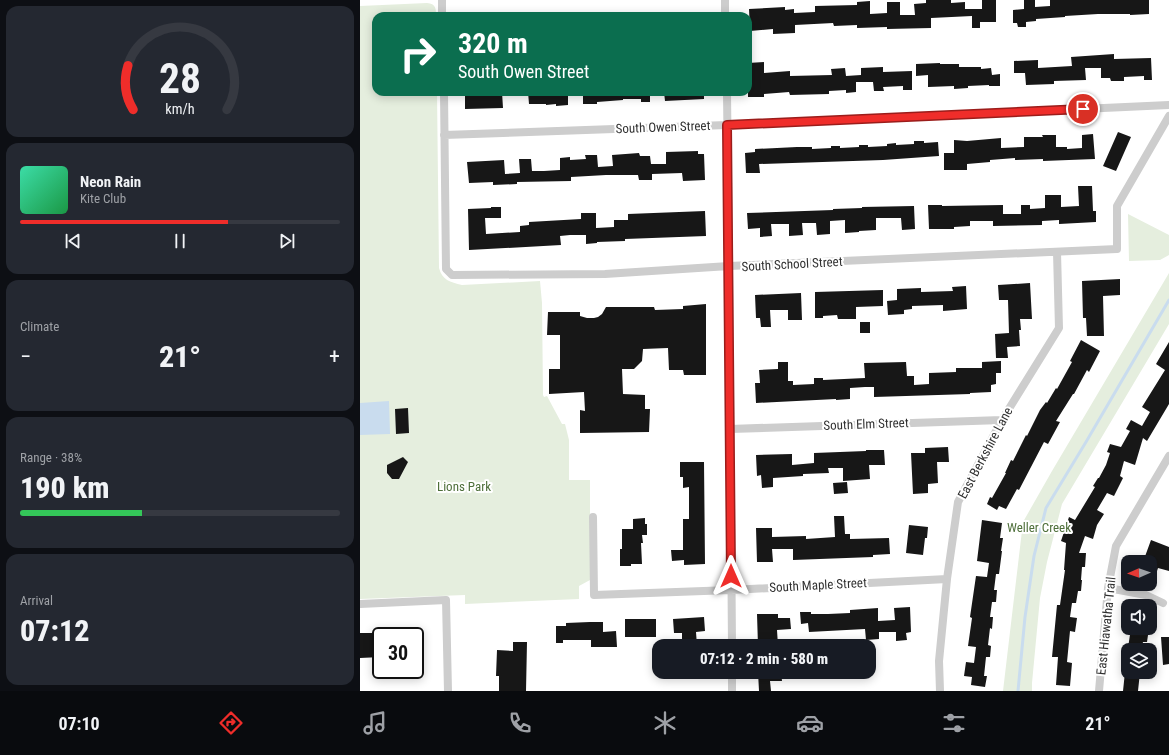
<!DOCTYPE html>
<meta charset="utf-8">
<style>
body{margin:0;font-family:"Roboto Condensed",sans-serif;background:#242831;color:#f1f3f6;height:100vh;display:flex;flex-direction:column;font-size:15px;white-space:nowrap}
*{box-sizing:border-box;margin:0}
p{font-size:13px;color:#9ea1a6}
.icon{flex:none;width:22px;height:22px;fill:none;stroke:currentColor;stroke-width:2;stroke-linecap:round;stroke-linejoin:round}
.map{position:relative;flex:1;overflow:hidden}
.panel{display:flex;flex-direction:column;gap:6px;padding:6px;background:#0d0f14;width:360px}
.panel>*{flex:none}
.top-card{position:absolute;left:12px;top:12px;width:380px;height:84px;border-radius:12px;box-shadow:0 2px 10px #0003;background:#0b6e4f;color:#fff;overflow:hidden}
.needle{width:26px;rotate:268deg}
.controls{position:absolute;left:761px;top:555px;display:grid;gap:8px}
.controls a{display:grid;place-items:center;width:36px;height:36px;border-radius:8px;background:#171b24;box-shadow:0 2px 10px #0003;font-size:20px}
.speed{position:absolute;left:12px;top:627px;display:flex;gap:8px;font-size:20px;font-weight:700;text-align:center}
.speed>*{display:grid;place-content:center;width:52px;height:52px;border-radius:50%;background:#171b24;box-shadow:0 2px 10px #0003;line-height:1}
.speed .limit{border:2px solid #111;border-radius:6px;background:#fff;color:#111}
.pin{position:absolute;display:grid;place-items:center;width:34px;height:34px;color:#fff;margin:-17px;border:2px solid #fff;border-radius:50%;box-shadow:0 1px 4px #0007}
.me{position:absolute;width:44px;margin:-22px;rotate:0deg;stroke-linejoin:round;filter:drop-shadow(0 0 3px #0008)}
.turn{display:flex;align-items:center;gap:14px;height:84px;padding:0 20px;font-size:18px}
.turn .icon{width:52px;height:52px;stroke-width:2.5}
.turn b{display:block;font-size:28px;line-height:34px}
.big{font-size:30px;font-weight:800;line-height:1.1}
.panel .tile{flex:1;display:flex;flex-direction:column;justify-content:center;gap:6px;min-width:0;padding:0 14px;border-radius:12px;background:#242831}
.panel .dial{align-items:center;gap:0}
.dial svg{height:104px;overflow:visible;fill:none;stroke:#363941;stroke-width:7;stroke-linecap:round;text-anchor:middle}
.dial text{fill:#f1f3f6;stroke:none}
.song{display:flex;align-items:center;gap:12px}
.cover{width:48px;height:48px;border-radius:6px;background:linear-gradient(135deg,hsl(160 70% 55%),hsl(140 70% 35%))}
.played{height:4px;border-radius:2px;background:linear-gradient(90deg,#ef2d2a 65%,#363941 65%)}
.keys{display:flex;justify-content:space-around;direction:ltr}
.heat{display:flex;justify-content:space-between;align-items:center;font-size:22px;direction:ltr}
.charge{height:6px;border-radius:3px;background:linear-gradient(90deg,#34c759 38%,#363941 0)}
.trip{position:absolute;left:292px;top:639px;width:224px;height:40px;border-radius:12px;background:#171b24;box-shadow:0 2px 10px #0003;font-weight:800;line-height:40px;text-align:center}
.menu{display:flex;height:64px;justify-content:space-around;align-items:center;background:#090b0e;color:#9ea1a6}
.menu .icon{width:28px;height:28px}
.menu .selected{color:#ef2d2a}
.menu b{font-size:18px;color:#f1f3f6}
main{display:flex;flex:1;min-height:0}
.map>svg:first-child{display:block}
.green{fill:#e5eede}
.water{fill:#c9dcee}
.lines{fill:none;stroke-linecap:round;stroke-linejoin:round}
.stream{stroke:#c9dcee;stroke-width:3}
.building{fill:#171717}
.minor{stroke:#cdcdcd;stroke-width:8}
.route-casing{stroke:#9b1d1b;stroke-width:10}
.route{stroke:#ef2d2a;stroke-width:7}
.labels{text-anchor:middle;dominant-baseline:central;stroke-width:4;stroke-linejoin:round;paint-order:stroke}
.street-label{font-size:13px;fill:#303030;stroke:#fff}
.park-label{font-size:13px;fill:#4e6f3a;stroke:#fff}
</style>
<main>
<section class="panel">
<div class="tile dial"><svg viewBox="0 0 100 80">
<path d="M14 69A42 42 0 1 1 86 69"/>
<path d="M14 69A42 42 0 0 1 10 35" stroke="#ef2d2a"/>
<text x="50" y="56" font-size="32" font-weight="700">28</text>
<text x="50" y="72" font-size="11">km/h</text>
</svg></div>
<div class="tile">
<div class="song"><i class="cover"></i><div><b>Neon Rain</b><p>Kite Club</p></div></div>
<div class="played"></div>
<div class="keys"><svg class="icon" aria-label="previous" viewBox="0 0 24 24"><path d="M18 5L8 12l10 7zM5 5v14"/></svg><svg class="icon" aria-label="pause" viewBox="0 0 24 24"><path d="M8 5v14M16 5v14"/></svg><svg class="icon" aria-label="next" viewBox="0 0 24 24"><path d="M6 5l10 7-10 7zM19 5v14"/></svg></div>
</div>
<div class="tile"><p>Climate</p>
<div class="heat"><a>−</a><b class="big">21°</b><a>+</a></div>
</div>
<div class="tile"><p>Range · 38%</p><b class="big">190 km</b><div class="charge"></div></div>
<div class="tile"><p>Arrival</p><b class="big">07:12</b></div>
</section>
<div class="map">
<svg width="809" height="691" viewBox="0 0 809 691">
<rect width="100%" height="100%" fill="#fff"/>
<!-- green -->
<path class="green" d="M67,3C76,4 76,8 76,16H16V92H77L79,268C82,280 90,282 102,285L180,281L182,303L183,395L184,397L187,396L202,424H205L209,440V480H230V580L219,586V599L105,604V595L0,599V6Z
M768,214L809,235V255L800,260L769,261Z
M809,273V324L702,504L687,562L680,598L672,683V691H643L663,522L692,471Z"/>
<!-- water -->
<path class="water" d="M29,401L30,434L0,435V403Z"/>
<g class="lines">
<!-- stream -->
<path class="stream" d="M658,691L665,617L674,556L686,508L726,442L809,300"/>
</g>
<!-- building -->
<path class="building" d="M566,0H591V3L605,2V9H622V0H636V22H620V28H612V16L571,18V28L527,29V27L497,28V25L474,26L473,23L435,25V33L413,34V29L390,31L389,9L425,7V10L434,9V13L455,12V6L497,5V2L510,1V14L527,13V2H540V15H555L554,4L566,3Z
M664,0H675V7L690,6V0H789V14L770,15V14H738L705,16V17L676,19V21L666,22V27H658L657,23H653V10L664,9Z
M754,54V59L791,58L792,80H784V76L764,77V81H751L750,78H741V68H725L726,80L694,81V84L666,85L665,73H654V61L678,60V68L712,66L711,57Z
M404,62V73L430,71V76L472,75L471,69L485,68L486,76L501,75V68L523,67V72L552,71V90H543V86L523,87L524,91H514L513,82H496V92L486,93V90L469,91V94L430,95L429,92L404,94V97H388V63Z
M580,63V64H599V67H621V69L631,68L632,75L640,74V86H629V85L608,86V88L594,89V86L568,87V75L556,76V64Z
M111,92H142L143,108L105,109V95H112Z
M168,92H208V105L196,106V104L186,105V104H169Z
M223,92H290V102H281V99H263V100L237,102V104H223Z
M304,92H344V99L305,101Z
M758,132L771,137L756,171L743,166Z
M733,134L735,159L683,161V159L655,160V158L630,160V162L607,164V170H584V153H594V140L607,141L641,138V148L664,147V137H683L682,135H696V147H707V149L722,148V135Z
M554,141H564V143L578,142L579,156L523,160L399,164L400,173H386L385,153L395,152V149L437,147H452V149L471,148V146H480V148L499,147V145H508V147L527,146V144L536,143V145L554,144Z
M338,151V154H344L345,180L323,181L322,173L292,174V180H279L278,175H246L211,177V181L157,182V184L133,185V182L109,183L107,162L144,160L145,174L160,173L159,159H171L172,171H184L200,170V158L210,157V160L226,159L225,155H237L238,167L253,166L252,155L279,153L280,156H290L291,164H306V152Z
M718,186H732L733,211H736V222L699,224V220L682,221V225L633,226V221H610V226L594,227V229H569L568,205H582V206L643,205V214H661V205H670V209L685,208V195H701V207L719,206Z
M554,206L555,229L542,230L541,218H516V230L499,231V232L485,233V220L470,221V234L457,235L456,223H442L443,235L429,236V224H411L412,236L400,237V228L388,229L387,213L473,210V209L502,208V207Z
M131,207H141V218H125L126,234L160,232V226L169,225V222L221,219V213H236V228L254,227V220H268V214L345,211L346,236L265,239V241L237,242V243L226,244V235H210L200,236L201,245L109,250L108,209L131,208Z
M760,279V295L743,296L744,336H727L726,318H723L722,281Z
M670,283L672,319H660L661,330H659L660,346L647,347L648,358H636L635,334L649,333L648,300H639L638,285Z
M606,286L607,309L583,311V305L552,306V309L544,310V314L528,315L527,301L537,300V289L561,288V292L593,291L592,287Z
M523,290V306L496,307V319H478L477,315L463,316V318H455V292Z
M441,293L442,320H428V310H410L411,327H401L400,318H396L395,295Z
M346,304V375H324L323,370H309L308,348L283,349L282,361L274,369H262L263,394L285,395V409H290L289,432L220,433V410L225,411L224,392L189,394V369H200V335H187L188,312H220V316L227,318H234L238,317L242,314L246,307H294L295,310L323,309V306Z
M500,322H510V333H500Z
M721,340L740,351L729,372L727,370L714,394H713L696,421L700,422L688,444L684,442L659,490L657,489L646,509L639,506L637,510L627,504L630,497L632,498L646,473H645L651,460L653,461L666,435L667,436L680,410L686,402L687,403L696,388L697,389L712,362L710,361Z
M809,342V404L787,441L783,438L775,465L764,461L760,476L763,478L754,496L747,493L737,510L744,514L737,525L733,539L725,536L719,553H726L725,567H722L721,580H722L721,591H718L716,603H712L710,617L717,618L715,632L710,631L707,662L712,663L710,686L696,685L698,657H692L697,605H700L705,570H704L706,543L701,541L709,517L715,520L735,487L733,486L738,478H739L746,465L750,453L747,452L750,444L761,447L770,431L766,429L771,420L782,426L790,412L782,407L805,370L796,364Z
M641,361V373H636V384L631,385V392L610,393V394L514,397V387H505L490,388V399L476,400V399L396,403L395,383H400L399,370L418,369V362H428V381H433V385L454,384V378H463V380L505,378L504,363L546,362L547,376H554V385L569,384V373L596,372V368H622V362Z
M48,408L49,433L36,434L35,409Z
M588,447L589,462H577L578,483L568,484V493L553,494L551,453H565V448Z
M506,450H524L525,465H509L510,479L483,481V468H468L469,473L443,474V476L413,478V487L402,488L401,475L397,476L396,455L432,454V465L454,463V453L506,451Z
M43,457L48,462L39,479H32L27,473V465Z
M320,462H344L345,564L324,565V560L312,561L311,550H323V519H329V487L323,488V477H320Z
M487,482L488,493L474,494L473,483Z
M474,516H484L485,534H490V539L529,538L530,554L513,555V557L433,560V549H412L413,562H397L396,528H412V537L446,536V539L475,537Z
M285,518V524H287V535H282L283,543H281L282,564H271V566H260V549H262V529H273V519Z
M622,520L642,523L640,538H643L641,551H642L639,574H636L634,590H637L636,602H632L630,617H633L632,629L630,628L628,645L631,646L630,657H626L624,676H627L625,687L611,685L612,677L604,676L606,662L614,663L616,647L608,646L612,618L610,617L616,576L627,577L629,563L617,561Z
M549,525L568,527L567,538H565L563,555L546,553Z
M791,540L809,547V571L798,568L796,574L790,571V562H783Z
M550,607L551,632L546,633L547,640L536,641V632H519V639L506,640L505,629L449,632L448,623L441,624L440,612H451V614H468L490,613V610L518,608V621L535,620L534,608Z
M397,614H418V618H430L431,629L417,630L418,646H398Z
M344,617L345,631L336,632L337,646H322V633H314L313,619Z
M265,619H296V637H265Z
M230,622H243V632L256,631L257,647H231V640H203V643H196V626H206V623Z
M771,628H789L787,642H783L781,650L768,648Z
M0,633H21V657L0,658Z
M801,637H809V664L803,665Z
M153,642H167L166,691H139V676H136L137,650L153,651Z
M398,672H421L422,681H410L411,691H399Z
M765,672H780L778,691H763Z"/>
<g class="lines">
<!-- minor -->
<path class="minor" d="M82,0V16
M365,0V16
M84,92L86,269L92,275L245,274L369,266L757,249V206L809,116
M367,92L369,266L372,646
M84,135L367,125L809,105
M370,429L642,420
M233,517L234,595L371,590L587,579
M748,588L786,595L803,603
M0,604L86,600L88,691
M372,672V691
M580,691L579,661L587,579L598,502L642,420L699,328L697,252
M739,691L748,588L756,546L809,456"/>
</g>
<g class="lines">
<defs>
<path id="route" d="M371,576L367,125L723,109"/>
</defs>
<!-- route casing -->
<use href="#route" class="route-casing"/>
<!-- route -->
<use href="#route" class="route"/>
</g>
<g class="labels">
<!-- street labels -->
<g class="street-label">
<text transform="translate(303 127) rotate(-2)">South Owen Street</text>
<text transform="translate(432 264) rotate(-3)">South School Street</text>
<text transform="translate(506 424) rotate(-2)">South Elm Street</text>
<text transform="translate(625 453) rotate(-62)">East Berkshire Lane</text>
<text transform="translate(458 585) rotate(-3)">South Maple Street</text>
<text transform="translate(746 626) rotate(-84)">East Hiawatha Trail</text>
</g>
<!-- park labels -->
<g class="park-label">
<text x="104" y="486">Lions Park</text>
<text x="679" y="527">Weller Creek</text>
</g>
</g>
</svg>
<div class="controls">
<a><svg class="needle" viewBox="-14 -14 28 28"><path d="M0-13l5 13h-10z" fill="#e53935"/><path d="M0 13l5-13h-10z" fill="#9ea1a6"/></svg></a>
<a><svg class="icon" aria-label="sound" viewBox="0 0 24 24"><path d="M4 9h4l5-4v14l-5-4H4zM17 9q2 3 0 6"/></svg></a>
<a><svg class="icon" aria-label="layers" viewBox="0 0 24 24"><path d="M12 4l9 5-9 5-9-5zM3 14l9 5 9-5"/></svg></a>
</div>
<div class="speed"><div class="limit">30</div></div>
<div class="pin" style="left:723px;top:109px;background:#d93025"><svg class="icon" aria-label="arrive" viewBox="0 0 24 24"><path d="M6 21V4h12l-3 4 3 4H6"/></svg></div>
<svg class="me" style="left:371px;top:576px" viewBox="-20 -20 40 40"><path d="M0-17L14 15 0 8-14 15z" fill="#ef2d2a" stroke="#fff" stroke-width="4"/></svg>
<div class="trip">07:12 · 2 min · 580 m</div>
<div class="top-card">
<div class="turn"><svg class="icon" aria-label="right" viewBox="0 0 24 24"><path d="M7 20v-9h11M14 6l5 5-5 5"/></svg><div><b>320 m</b>South Owen Street</div></div>
</div>
</div>
</main>
<nav class="menu">
<b>07:10</b>
<svg class="icon selected" aria-label="directions" viewBox="0 0 24 24"><path d="M12 3l9 9-9 9-9-9zM9 14v-3h6M13 9l2 2-2 2"/></svg>
<svg class="icon" aria-label="music" viewBox="0 0 24 24"><path d="M9 18V5l10-2v13"/><circle cx="6" cy="18" r="3"/><circle cx="16" cy="16" r="3"/></svg>
<svg class="icon" aria-label="phone" viewBox="0 0 24 24"><path d="M5 4h4l2 5-3 2q2 4 5 5l2-3 5 2v4C11 20 4 13 5 4z"/></svg>
<svg class="icon" aria-label="climate" viewBox="0 0 24 24"><path d="M12 3v18M4 7l16 10M4 17L20 7"/></svg>
<svg class="icon" aria-label="car" viewBox="0 0 24 24"><path d="M5 17H2v-5l4-1 3-4h7l3 4 3 1v5h-3M9 17h6M6 11h13"/><circle cx="7" cy="17" r="2"/><circle cx="17" cy="17" r="2"/></svg>
<svg class="icon" aria-label="filters" viewBox="0 0 24 24"><path d="M4 7h16M4 17h16"/><circle cx="9" cy="7" r="2"/><circle cx="15" cy="17" r="2"/></svg>
<b>21°</b>
</nav>
